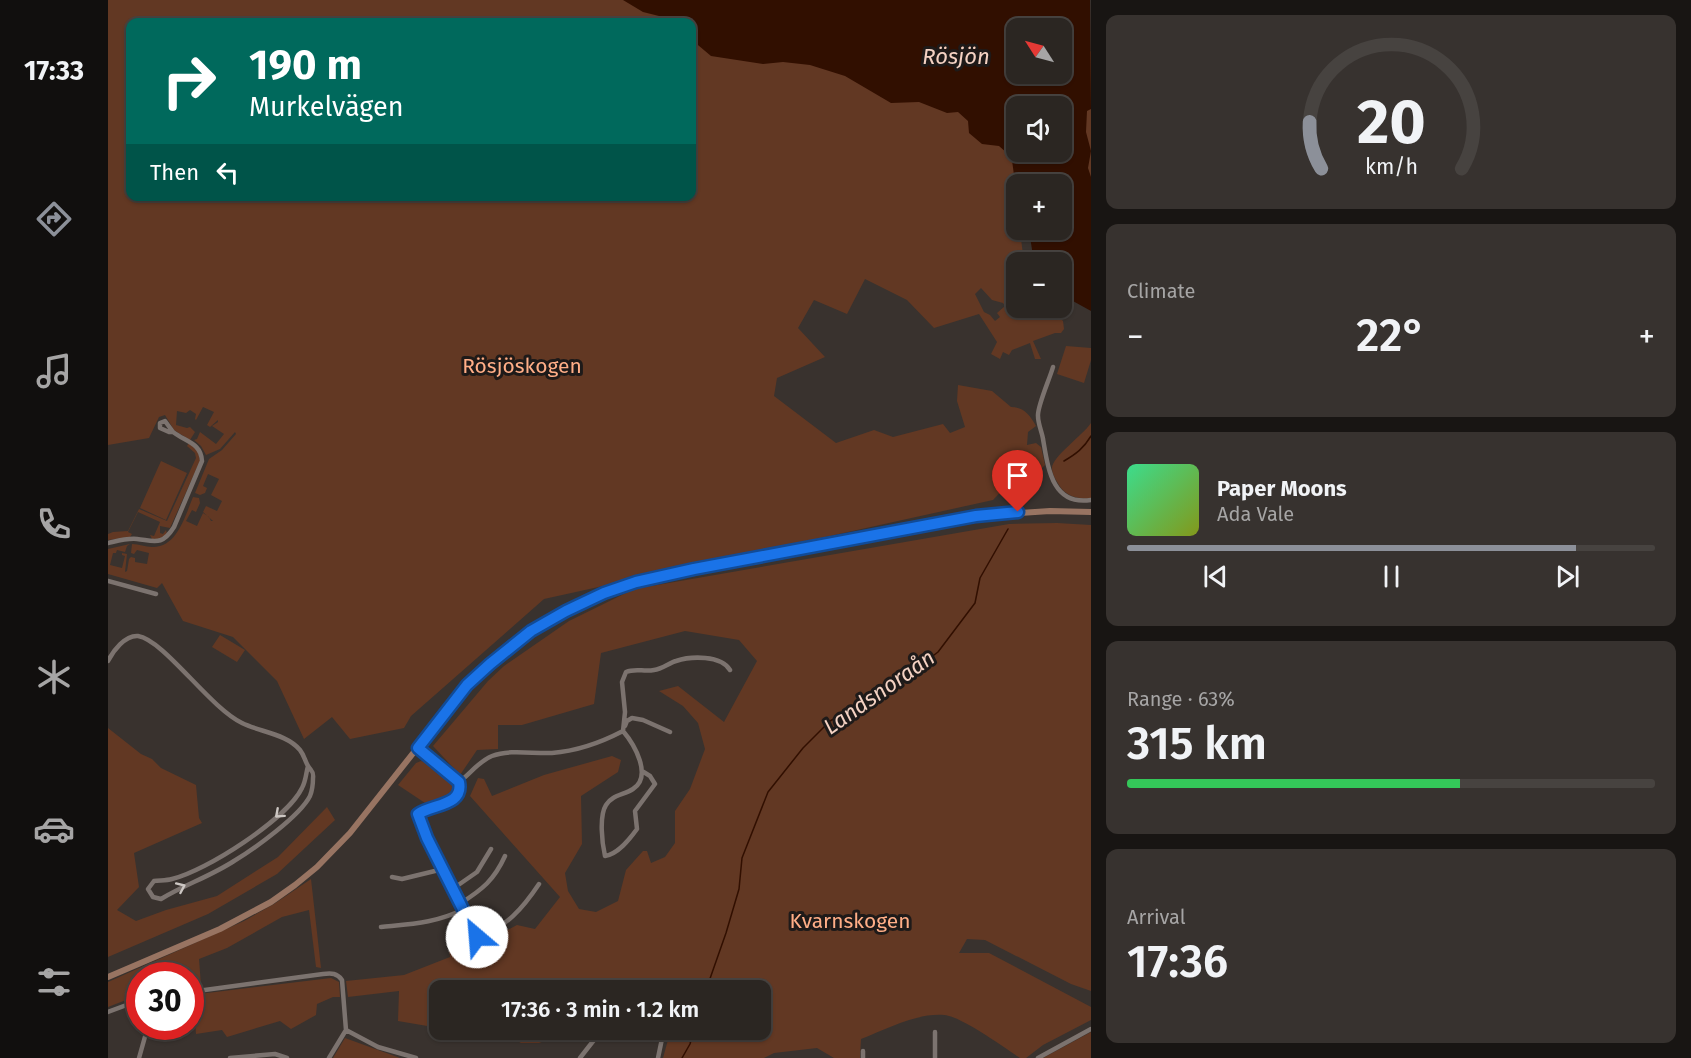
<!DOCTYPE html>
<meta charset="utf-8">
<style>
body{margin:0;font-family:"Fira Sans",sans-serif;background:#37322f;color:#f1f3f6;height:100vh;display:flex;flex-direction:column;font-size:22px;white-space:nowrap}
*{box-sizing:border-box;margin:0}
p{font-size:20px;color:#a6a5a5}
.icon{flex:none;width:33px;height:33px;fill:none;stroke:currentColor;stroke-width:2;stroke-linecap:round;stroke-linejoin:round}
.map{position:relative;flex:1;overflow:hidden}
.sheet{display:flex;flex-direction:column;gap:15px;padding:15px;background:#181513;width:600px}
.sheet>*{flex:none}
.top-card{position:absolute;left:18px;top:18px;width:570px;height:183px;border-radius:12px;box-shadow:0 2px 4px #0004,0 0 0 2px #474340;background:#00695c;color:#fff;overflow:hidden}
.needle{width:39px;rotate:306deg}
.tools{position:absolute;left:898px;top:18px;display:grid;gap:12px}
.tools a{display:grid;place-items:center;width:66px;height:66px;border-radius:12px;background:#2b2622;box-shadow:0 2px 4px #0004,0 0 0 2px #474340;font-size:30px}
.speed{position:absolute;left:18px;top:962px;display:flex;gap:12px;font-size:30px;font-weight:700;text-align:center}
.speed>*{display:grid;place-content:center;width:78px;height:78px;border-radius:50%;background:#2b2622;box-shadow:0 2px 4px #0004,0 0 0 2px #474340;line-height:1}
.speed .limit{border:9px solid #d22;background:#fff;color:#111}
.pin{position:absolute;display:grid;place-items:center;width:51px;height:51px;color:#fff;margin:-62px -26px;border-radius:50% 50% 50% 0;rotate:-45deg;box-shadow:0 0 6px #0007}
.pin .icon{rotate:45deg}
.me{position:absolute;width:66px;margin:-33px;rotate:333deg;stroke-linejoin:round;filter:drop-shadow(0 0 4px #0008)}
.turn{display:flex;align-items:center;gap:21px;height:126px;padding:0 24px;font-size:27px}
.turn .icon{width:78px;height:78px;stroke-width:2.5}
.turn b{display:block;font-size:42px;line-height:51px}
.then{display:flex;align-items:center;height:57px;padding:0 24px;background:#0003;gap:12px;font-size:22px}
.big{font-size:45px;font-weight:600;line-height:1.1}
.sheet .card{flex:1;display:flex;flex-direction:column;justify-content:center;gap:9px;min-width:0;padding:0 21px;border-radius:12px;background:#37322f}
.sheet .dial{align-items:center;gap:0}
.dial svg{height:156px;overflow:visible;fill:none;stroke:#474340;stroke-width:7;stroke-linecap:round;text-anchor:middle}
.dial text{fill:#f1f3f6;stroke:none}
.song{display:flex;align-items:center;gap:18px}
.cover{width:72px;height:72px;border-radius:9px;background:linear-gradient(135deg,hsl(150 70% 55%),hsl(70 70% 35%))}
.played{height:6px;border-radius:3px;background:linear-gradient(90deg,#8c9099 85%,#474340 85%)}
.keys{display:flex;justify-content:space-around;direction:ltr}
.heat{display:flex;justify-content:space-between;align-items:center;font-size:33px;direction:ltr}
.charge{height:9px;border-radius:4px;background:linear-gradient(90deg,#34c759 63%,#474340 0)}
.trip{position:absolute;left:321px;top:980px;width:342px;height:60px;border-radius:12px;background:#2b2622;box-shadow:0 2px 4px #0004,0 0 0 2px #474340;font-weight:600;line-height:60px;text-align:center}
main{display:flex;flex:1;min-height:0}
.tabs{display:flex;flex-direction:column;width:108px;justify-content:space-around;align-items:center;background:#110f0e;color:#a6a5a5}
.tabs .icon{width:42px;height:42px}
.tabs .current{color:#8c9099}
.tabs b{font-size:27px;color:#f1f3f6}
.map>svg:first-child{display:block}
.green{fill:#623823;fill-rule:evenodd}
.water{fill:#310f00;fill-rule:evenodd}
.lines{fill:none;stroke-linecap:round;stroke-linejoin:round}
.stream{stroke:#310f00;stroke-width:1.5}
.minor{stroke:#7c736f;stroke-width:4.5}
.secondary{stroke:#987462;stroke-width:6}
.oneway{stroke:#ccc6c2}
.route-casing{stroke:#114b97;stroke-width:15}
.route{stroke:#1a73e8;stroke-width:10}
.labels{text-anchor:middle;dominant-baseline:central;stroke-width:6;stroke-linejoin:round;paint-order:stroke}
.park-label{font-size:21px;fill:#ffae87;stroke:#1e1a19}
.water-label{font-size:22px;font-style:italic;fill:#f4d2c3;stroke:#1e1a19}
</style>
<main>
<nav class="tabs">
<b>17:33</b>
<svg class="icon current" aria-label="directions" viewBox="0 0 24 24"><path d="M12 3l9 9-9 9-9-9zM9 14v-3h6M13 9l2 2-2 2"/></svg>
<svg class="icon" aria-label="music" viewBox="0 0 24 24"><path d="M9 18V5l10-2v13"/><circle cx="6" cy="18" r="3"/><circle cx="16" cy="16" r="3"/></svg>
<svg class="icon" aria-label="phone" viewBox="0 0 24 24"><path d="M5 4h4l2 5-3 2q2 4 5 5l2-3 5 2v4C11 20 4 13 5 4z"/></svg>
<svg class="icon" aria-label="climate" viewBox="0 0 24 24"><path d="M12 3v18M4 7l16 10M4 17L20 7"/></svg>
<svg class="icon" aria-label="car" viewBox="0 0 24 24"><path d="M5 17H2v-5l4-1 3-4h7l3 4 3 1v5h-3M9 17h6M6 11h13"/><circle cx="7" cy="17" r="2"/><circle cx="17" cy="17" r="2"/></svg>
<svg class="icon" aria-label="filters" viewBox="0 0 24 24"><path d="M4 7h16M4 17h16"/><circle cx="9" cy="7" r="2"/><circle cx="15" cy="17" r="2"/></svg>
</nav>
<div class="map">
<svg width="983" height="1058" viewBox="0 0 983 1058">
<rect width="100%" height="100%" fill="#39322e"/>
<!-- green -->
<path class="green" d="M0,0H736L909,74H954L983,51V211L954,184H909V230H921V233L913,239L916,262H909V308H942L955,321L956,329L953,333H947L925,341L933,359H927L922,343L904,350L901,355L895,352L892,359L883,354L889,342L871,314L826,328L799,300L757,279L739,314L706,300L690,328L717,357L669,378L666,396L728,443L766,430L785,437L835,424L842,433L857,427L849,401L850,385L884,391L903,407C916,407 922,415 928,426L920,432L919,445L928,443L933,447L937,465L932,470L909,462L903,481L885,500L436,599L303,716L296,728L242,739L224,717L196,739L169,681L125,637L75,621L54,583L49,588L0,574V549L22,544L19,546L17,552L9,550L8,553H5L2,565L14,568L17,556L14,555V553L19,554L17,572L19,571L21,559L23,557L27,558V562L39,564L41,553L29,550L26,554L23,553L24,544C31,544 37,547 44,547C69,548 77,516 85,497L91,498L92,503L88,512L84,510L78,521L89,526L95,513L101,517L103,521H105L95,512L98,506L109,511L114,501L103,495L111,479L100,474L95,486L99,488L97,493L92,495L87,493L101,459L114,450L128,434L127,432L112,449L98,455L93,446L86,440L89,439L92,432L108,444L116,434L104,426L110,422V420L102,427L99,425L106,412L95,407L88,420L87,419L88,414L82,410L78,413L69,411L68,425L79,428L82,427L87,432L82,440L66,430L57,415L51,417L41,438L0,445ZM22,22H584V196H22ZM909,106H954V152H909ZM873,288L884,300L895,303L897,306L889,313L892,317L887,321L882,315L876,312L867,294Z
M958,346L983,348V360L976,383L949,374Z
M983,423V499C970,499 957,496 951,485C948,480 944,474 944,468C944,457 975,435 983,423Z
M81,443L90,451L92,461L62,528L52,526V533L55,534L58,530L59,534L51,539H44L42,535L46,536L52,522L30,512L20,532L24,534L22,537L0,540V534L5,532L20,531L31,509L59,521L88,458L87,453L79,446Z
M53,461L79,473L58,520L32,508Z
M949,523L983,525V991L963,984L877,940L859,939L851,953H881L983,1007V1020L935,1045L918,1058H912C897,1048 853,1016 836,1015C808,1013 779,1029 753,1039L752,1058H726L709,1048L666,1053L656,1058H555L563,1029H652V990H522L517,987L499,990H332L331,1028L290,1021L291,991L240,997L238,981L296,975L342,957L340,943L376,942L409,925L427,929L452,897L362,796L370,778L376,779L384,796L436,775L461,768L504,756L513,760L510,772L473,796L474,844L457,873L460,891L471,909L488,912L510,901L518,870L535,851H539L543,863L557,857L567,843V811L582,789L597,749L590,723L575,706L551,691L570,686L616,722L649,661L631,640L577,631L493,653L486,704L414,725H390V749L369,750L352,775L325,746L380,681L396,666L461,621L526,589L901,524Z
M112,635L137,650L129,662L104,647Z
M0,728L33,754L44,759L53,768L88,785L91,818L94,823L26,853L31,887L9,910L28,921L58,910L109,896L170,857L219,807L227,820L169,874L100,914L0,957Z
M313,761L319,763L345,785V795L317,803L290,785L308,763Z
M203,879L213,968L208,967L201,910L174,917L119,948L91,959L93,985L84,986L82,975H32L31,995L0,1007V982L136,921L166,904Z
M223,978L231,982L232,997H225L209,1004L208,1015L183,1029L172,1021L119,1037L114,1030L88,1034L86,1007L83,1008V995Z
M343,1029H457L458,1033L431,1043H413L395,1033Z
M983,1032V1058H935Z
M237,1038L292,1058H225Z"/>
<!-- water -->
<path class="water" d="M515,0H982L983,109L979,111L978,132L983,151L980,168L983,177V311L954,295V262H928L925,256L921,230H954V184H909V198L904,160L899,153L891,146L874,144L861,133L860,121L850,112L839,113L811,102L783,103L737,76L702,65L675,62L655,64L603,56L584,40V22H561L559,18L535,12ZM909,28H954V74H909ZM909,106H954V152H909Z"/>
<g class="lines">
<!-- stream -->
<path class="stream" d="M956,461C968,454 976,448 983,436
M598,990L618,933L631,889L634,858L660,792L695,748L722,721L784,687L830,652L867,603L872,578L900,529
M574,1058L582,1044L586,1029"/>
<!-- minor -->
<path class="minor" d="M945,367C942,378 929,407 930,416C930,424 934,432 935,439C940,468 944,506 983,500
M0,543C9,541 19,538 29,539C47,541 54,546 66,527L94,461C93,443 78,442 65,432H61L52,428V423L57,421L65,432
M0,581L48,594
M0,661C5,651 17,635 30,636C56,640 102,708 134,723C152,732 179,734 192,750C196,755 197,761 200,766C203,771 206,771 205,778C205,783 204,791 202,796C192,816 146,849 126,861C103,876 76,885 53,899L45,897L40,889L46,881C51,880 58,881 64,879C98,871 179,819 194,788C198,781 198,773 200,766
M517,726L519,721L524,718L535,720L562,732
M515,731C526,744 545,776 525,789C516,795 504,795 498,805C491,816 494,843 497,856C510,854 521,840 529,829L527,811L547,784L542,776L534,771
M515,731L517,712L514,682L518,672C527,668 536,672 546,670C554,669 561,663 568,661C583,656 613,655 622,670
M310,748L351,782C362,774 371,761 384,756C402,749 425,754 444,753C470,751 492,743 515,731
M351,782C356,806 324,804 310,814L319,838L369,937C398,928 415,908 431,884
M284,877L294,879L335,869
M346,888L369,872L383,849
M353,903C375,889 386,880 397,856
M273,927C302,924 329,923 356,909
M82,992L215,974C224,973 229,973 234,980L238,1030L221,1058
M0,1012L32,1000
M238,1030L270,1047L308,1058
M755,1051V1058
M31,1058L40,1026
M122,1058L167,1054L179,1058
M472,1058L486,1040L490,1029
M550,1058L556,1029
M827,1058V1032
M930,1058L983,1029"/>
<!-- secondary -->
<path class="secondary" d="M0,977L112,929L163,902L187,885L209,867L242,833L359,685L423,631L474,603L528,582L586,569L868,516L942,511L983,512"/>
</g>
<!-- one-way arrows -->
<defs><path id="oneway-chevron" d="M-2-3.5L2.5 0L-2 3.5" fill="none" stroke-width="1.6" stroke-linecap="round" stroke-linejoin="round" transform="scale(1.5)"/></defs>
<g class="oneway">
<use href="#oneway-chevron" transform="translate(171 814) rotate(138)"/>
<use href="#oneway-chevron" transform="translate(73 887) rotate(-24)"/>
</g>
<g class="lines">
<defs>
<path id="route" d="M369,937L319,838L310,814C324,804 356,806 351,782L310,748L359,685L382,664L423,631L458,611L496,593L528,582L586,569L868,516L910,512"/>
</defs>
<!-- route casing -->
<use href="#route" class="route-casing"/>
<!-- route -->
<use href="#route" class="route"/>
</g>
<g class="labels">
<!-- park labels -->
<g class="park-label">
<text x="414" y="366">Rösjöskogen</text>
<text x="742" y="921">Kvarnskogen</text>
</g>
<!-- water labels -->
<g class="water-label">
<text x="848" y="56">Rösjön</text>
<text transform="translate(771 692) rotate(-35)">Landsnoraån</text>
</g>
</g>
</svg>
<div class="tools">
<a><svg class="needle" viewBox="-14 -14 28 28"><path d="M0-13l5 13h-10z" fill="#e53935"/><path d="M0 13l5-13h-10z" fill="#a6a5a5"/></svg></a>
<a><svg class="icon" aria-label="sound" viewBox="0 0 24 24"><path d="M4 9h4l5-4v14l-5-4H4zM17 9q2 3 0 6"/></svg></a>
<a>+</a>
<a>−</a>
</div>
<div class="speed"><div class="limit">30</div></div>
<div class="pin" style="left:910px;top:512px;background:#d93025"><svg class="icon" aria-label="arrive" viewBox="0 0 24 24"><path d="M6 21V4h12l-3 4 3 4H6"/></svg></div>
<svg class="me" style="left:369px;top:937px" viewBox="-20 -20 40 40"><circle r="19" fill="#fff"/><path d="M0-13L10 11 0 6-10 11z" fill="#1a73e8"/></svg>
<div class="trip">17:36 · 3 min · 1.2 km</div>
<div class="top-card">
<div class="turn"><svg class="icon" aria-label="right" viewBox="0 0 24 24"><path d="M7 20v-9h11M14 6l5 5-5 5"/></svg><div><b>190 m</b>Murkelvägen</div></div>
<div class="then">Then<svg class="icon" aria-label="left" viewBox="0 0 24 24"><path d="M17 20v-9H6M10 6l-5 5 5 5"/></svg></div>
</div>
</div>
<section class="sheet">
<div class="card dial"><svg viewBox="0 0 100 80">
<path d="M14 69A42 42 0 1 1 86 69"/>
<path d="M14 69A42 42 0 0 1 8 45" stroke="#8c9099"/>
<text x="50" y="56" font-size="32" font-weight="700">20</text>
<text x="50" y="72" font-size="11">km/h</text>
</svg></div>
<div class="card"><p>Climate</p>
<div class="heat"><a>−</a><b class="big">22°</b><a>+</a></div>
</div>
<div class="card">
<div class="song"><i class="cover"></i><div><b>Paper Moons</b><p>Ada Vale</p></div></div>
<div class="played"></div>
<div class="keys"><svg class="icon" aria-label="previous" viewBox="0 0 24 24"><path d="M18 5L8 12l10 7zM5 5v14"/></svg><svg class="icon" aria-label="pause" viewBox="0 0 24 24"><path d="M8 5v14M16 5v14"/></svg><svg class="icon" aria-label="next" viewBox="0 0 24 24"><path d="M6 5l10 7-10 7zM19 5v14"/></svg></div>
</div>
<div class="card"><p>Range · 63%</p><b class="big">315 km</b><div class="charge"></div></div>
<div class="card"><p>Arrival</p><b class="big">17:36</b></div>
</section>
</main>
